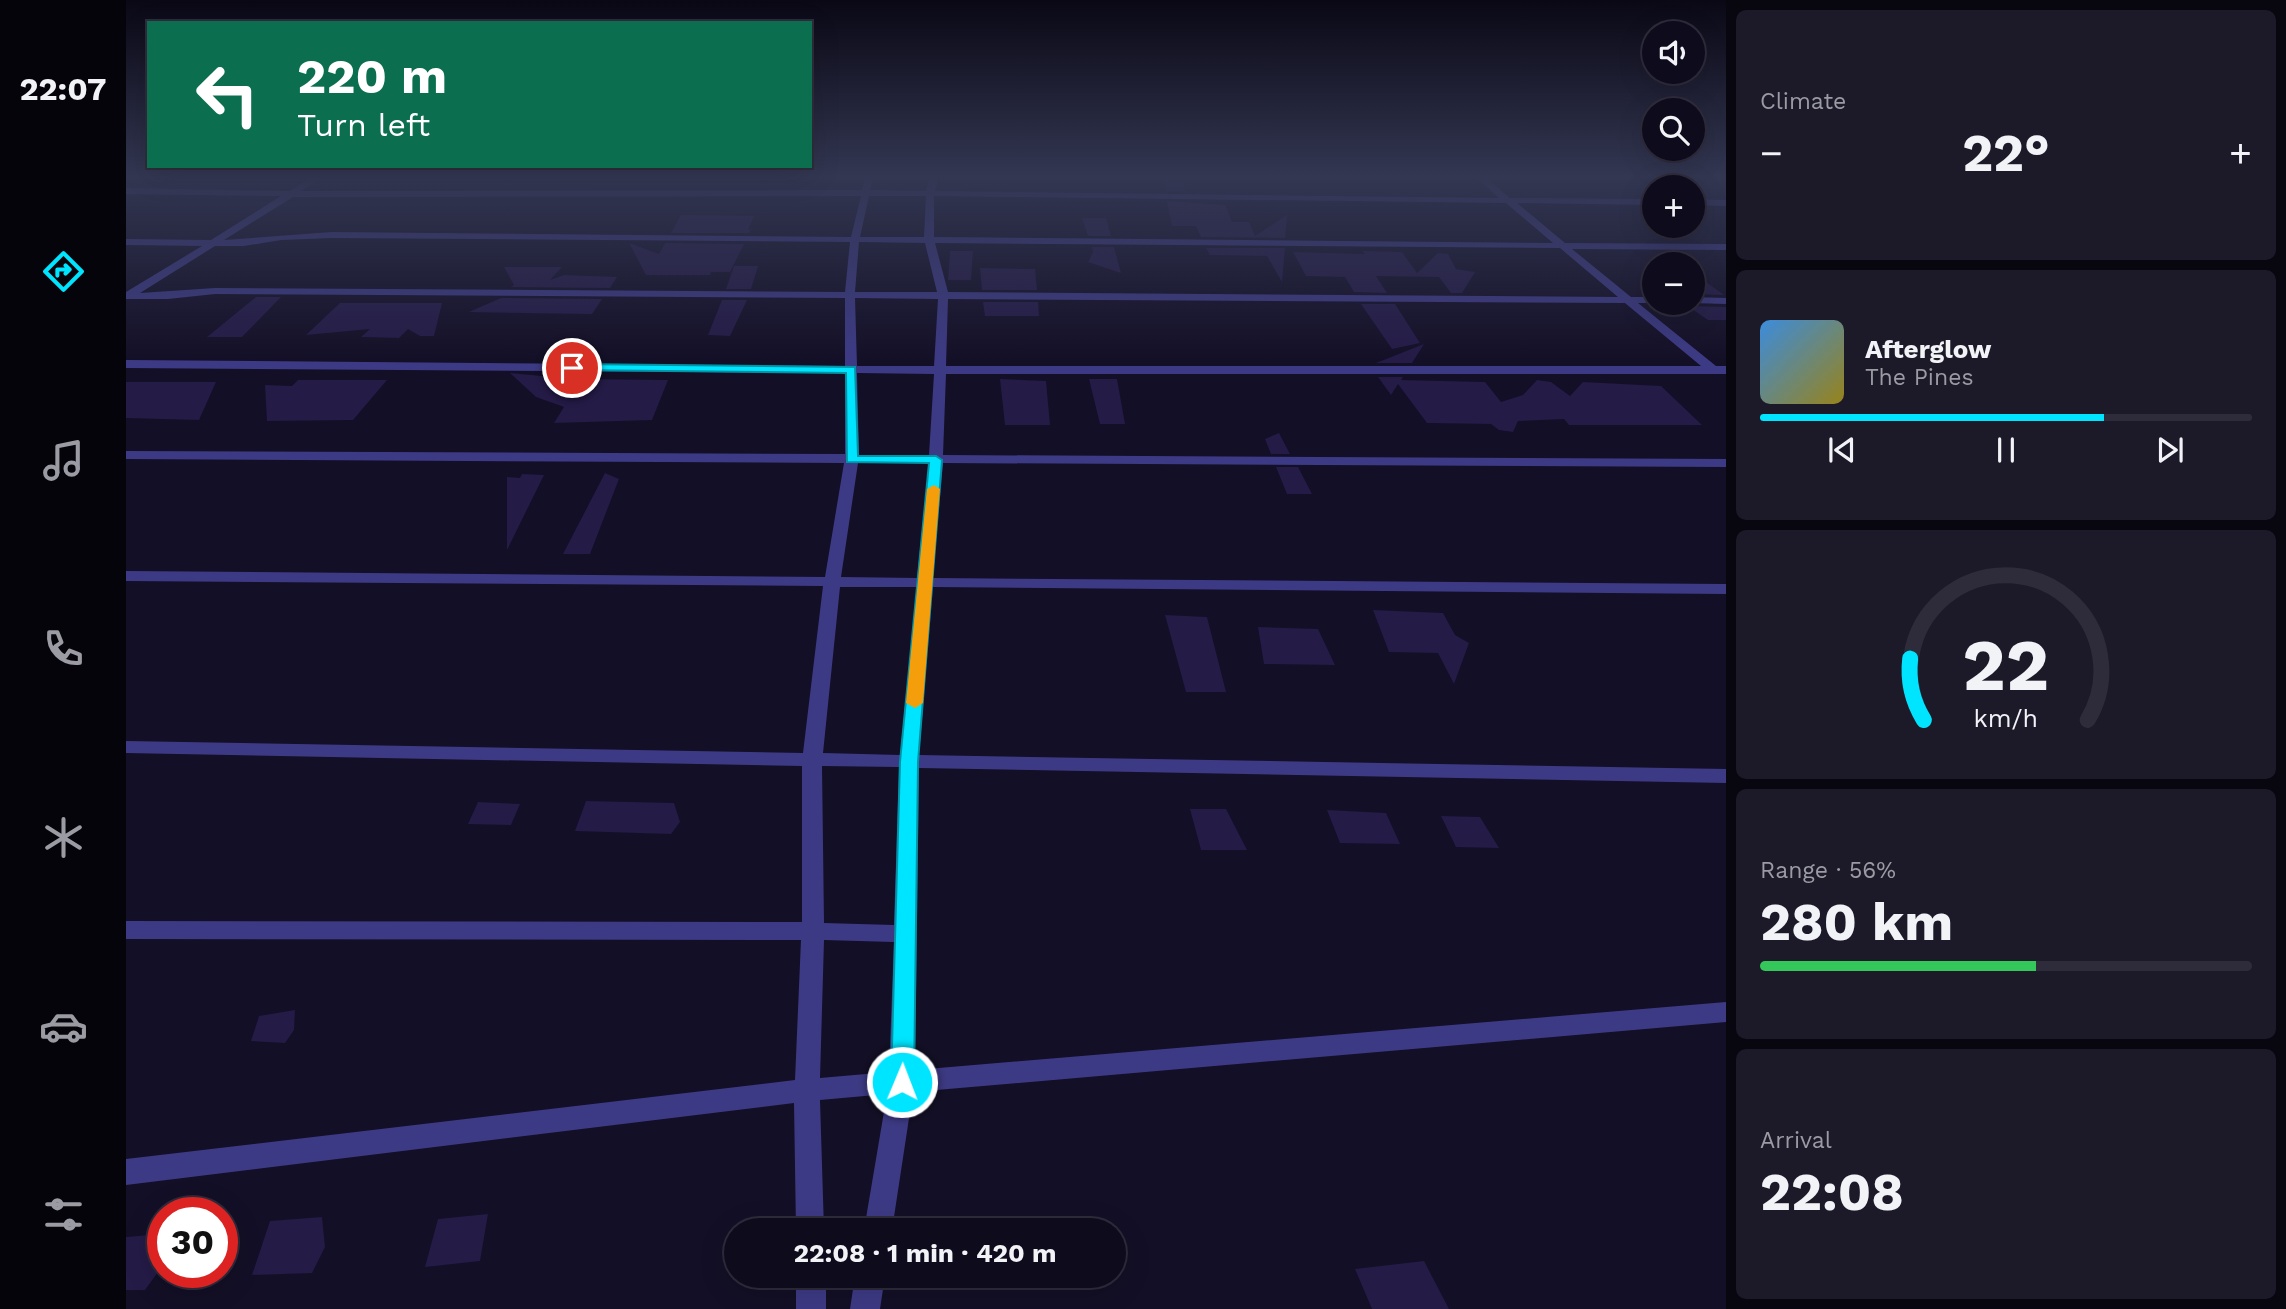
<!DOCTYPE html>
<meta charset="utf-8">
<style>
body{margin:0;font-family:"Work Sans",sans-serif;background:#1c1929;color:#f1f3f6;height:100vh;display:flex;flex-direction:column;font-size:26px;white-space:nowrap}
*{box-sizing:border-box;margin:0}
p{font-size:23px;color:#9b9ba3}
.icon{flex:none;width:38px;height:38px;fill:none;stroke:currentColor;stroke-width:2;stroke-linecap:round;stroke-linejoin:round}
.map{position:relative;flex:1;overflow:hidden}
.drawer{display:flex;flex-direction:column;gap:10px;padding:10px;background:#08060f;width:560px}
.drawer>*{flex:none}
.banner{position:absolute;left:21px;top:21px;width:665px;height:147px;border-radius:0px;box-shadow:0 7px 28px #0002,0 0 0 2px #2e2b3b;background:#0b6e4f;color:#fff;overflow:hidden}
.tools{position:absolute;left:1516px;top:21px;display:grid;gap:14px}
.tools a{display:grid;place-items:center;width:63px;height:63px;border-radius:50%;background:#0e0b1c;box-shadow:0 7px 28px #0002,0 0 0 2px #2e2b3b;font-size:35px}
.speed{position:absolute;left:21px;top:1197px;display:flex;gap:14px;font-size:35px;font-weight:700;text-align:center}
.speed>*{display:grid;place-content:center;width:91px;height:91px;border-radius:50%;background:#0e0b1c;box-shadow:0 7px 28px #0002,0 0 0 2px #2e2b3b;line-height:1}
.speed .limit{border:10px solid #d22;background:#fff;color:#111}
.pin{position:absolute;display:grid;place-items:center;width:60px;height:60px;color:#fff;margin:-30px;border:4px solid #fff;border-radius:50%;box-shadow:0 2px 7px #0007}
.me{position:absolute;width:77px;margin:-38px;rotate:1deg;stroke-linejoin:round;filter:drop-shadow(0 0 5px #0008)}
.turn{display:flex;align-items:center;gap:24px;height:147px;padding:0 35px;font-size:32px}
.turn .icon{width:91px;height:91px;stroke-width:2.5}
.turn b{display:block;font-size:49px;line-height:60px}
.big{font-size:52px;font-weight:700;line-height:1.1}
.drawer .widget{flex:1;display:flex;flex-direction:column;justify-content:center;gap:10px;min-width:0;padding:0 24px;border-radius:10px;background:#1c1929}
.drawer .dial{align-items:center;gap:0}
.dial svg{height:182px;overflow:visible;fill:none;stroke:#2e2b3b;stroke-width:7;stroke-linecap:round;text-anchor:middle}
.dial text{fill:#f1f3f6;stroke:none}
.song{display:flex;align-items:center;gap:21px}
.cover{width:84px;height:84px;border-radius:10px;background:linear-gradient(135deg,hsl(210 70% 55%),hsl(50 70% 35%))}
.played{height:7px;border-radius:4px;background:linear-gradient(90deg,#00e5ff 70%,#2e2b3b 70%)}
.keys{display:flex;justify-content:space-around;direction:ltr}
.heat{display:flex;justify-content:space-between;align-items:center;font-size:38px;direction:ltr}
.charge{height:10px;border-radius:5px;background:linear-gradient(90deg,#34c759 56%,#2e2b3b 0)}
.trip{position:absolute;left:598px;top:1218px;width:402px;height:70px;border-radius:35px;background:#0e0b1c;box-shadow:0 7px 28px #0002,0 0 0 2px #2e2b3b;font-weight:700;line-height:70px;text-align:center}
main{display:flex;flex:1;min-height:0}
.tabs{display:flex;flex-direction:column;width:126px;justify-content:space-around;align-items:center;background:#06040b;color:#9b9ba3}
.tabs .icon{width:49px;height:49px}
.tabs .on{color:#00e5ff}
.tabs b{font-size:32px;color:#f1f3f6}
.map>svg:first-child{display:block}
.building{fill:#241b47}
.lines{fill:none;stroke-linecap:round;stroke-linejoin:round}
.minor{fill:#3d3a85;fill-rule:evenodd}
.route{fill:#00e5ff;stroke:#0095a6;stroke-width:2}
.slow{fill:#f59e0b}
</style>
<main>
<nav class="tabs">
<b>22:07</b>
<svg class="icon on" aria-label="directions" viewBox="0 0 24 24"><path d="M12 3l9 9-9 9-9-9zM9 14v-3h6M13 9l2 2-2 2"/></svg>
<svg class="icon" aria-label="music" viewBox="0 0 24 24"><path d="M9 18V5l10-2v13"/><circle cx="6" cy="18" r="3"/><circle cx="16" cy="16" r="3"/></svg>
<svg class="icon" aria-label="phone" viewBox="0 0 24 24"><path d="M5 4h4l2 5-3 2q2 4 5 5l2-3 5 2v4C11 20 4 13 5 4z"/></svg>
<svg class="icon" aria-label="climate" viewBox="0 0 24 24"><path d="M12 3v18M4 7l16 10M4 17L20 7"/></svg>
<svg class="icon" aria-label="car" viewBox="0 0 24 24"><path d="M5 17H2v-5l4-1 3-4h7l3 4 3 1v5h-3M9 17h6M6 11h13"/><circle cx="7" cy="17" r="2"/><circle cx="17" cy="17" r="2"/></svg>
<svg class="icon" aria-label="filters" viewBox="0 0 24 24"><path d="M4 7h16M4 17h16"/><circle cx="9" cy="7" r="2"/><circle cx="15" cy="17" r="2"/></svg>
</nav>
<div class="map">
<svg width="1600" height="1309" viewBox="0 0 1600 1309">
<rect width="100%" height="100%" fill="#130f26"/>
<!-- building -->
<path class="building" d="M1037,178H1054L1060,191H1040Z
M1041,201L1099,205L1106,222H1123L1129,236L1161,215L1159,238L1075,237L1070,226H1046Z
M555,215L628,216L622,230L625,229L623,233H545Z
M956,218H980L985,236H962Z
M503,243L533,254L539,243L618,244L604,272H585L584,275H520Z
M966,247H988L995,273L962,262L967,252Z
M1080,248H1159L1156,282L1141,256L1084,255Z
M824,251H847L845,280H822Z
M1236,251L1276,252L1291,273L1312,253L1322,254L1330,269L1349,272L1336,293H1325L1313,277L1250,276L1261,293L1228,292L1219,277L1180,276L1167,252L1239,254Z
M608,266H632L625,289H600Z
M378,267H436L424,280L438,275L491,277L484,288L385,287L388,285Z
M854,268L909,269L911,290H856Z
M1566,272L1598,295L1566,294Z
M130,297H155L116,337H81Z
M375,298L476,299L466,314L343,312Z
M596,300H621L604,336L582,335Z
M857,302H912L913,316H859Z
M214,303H316L308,336H294L282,329L273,338L235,337L244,329L180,335Z
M1235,304H1269L1294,343L1266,349Z
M1566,306L1600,307V320H1582L1566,309Z
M1298,344L1286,363H1250Z
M384,373L448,379L542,380L526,420L428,423L438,407L410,397Z
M1252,377H1277L1275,380L1359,382L1375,402L1397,395L1411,380L1425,382L1444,396L1457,382L1535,386L1576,425H1443L1438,419L1392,421L1387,432L1373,430L1365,424L1301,423L1272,384L1265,395Z
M874,379L920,381L924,425H879Z
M963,379H991L999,424H974Z
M172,380H261L227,420L141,421L139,385L166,386Z
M0,382H90L73,420L0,418Z
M1153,433L1164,454H1145L1139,439Z
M1150,467H1172L1186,494H1161Z
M479,473L493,479L464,554H437Z
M396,474L418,475L381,550V477L394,478Z
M1247,610L1317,613L1329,635L1343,643L1328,684L1312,653L1263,652Z
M1039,615L1081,617L1100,692H1060Z
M1132,627L1192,629L1209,665L1138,664Z
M460,801L548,803L554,822L545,834L449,831Z
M352,802L394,804L385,825L342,824Z
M1064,809H1100L1121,850H1075Z
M1201,810L1260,813L1274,844L1214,843Z
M1315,816L1354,817L1373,848L1330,847Z
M169,1010L168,1030L159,1043L125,1041L133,1016Z
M362,1214L354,1261L299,1267L312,1219Z
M196,1217L199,1247L186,1273L126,1275L144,1221Z
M36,1234L32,1272L19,1290H0V1237Z
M1298,1261L1323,1309H1246L1229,1269Z"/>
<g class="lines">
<!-- minor -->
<path class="minor" d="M185,178H195L175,191L736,190L739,178H747L744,190L800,191L804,178H812L809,191L1373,198L1351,178H1360L1384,198L1528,199V205L1391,203L1439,243L1600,244V250L1446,249L1505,297H1528L1530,303H1512L1590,366H1600V374H820L817,455L1600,459V467L817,463L807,578L1600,584V594L807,587L793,755L1600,769V783L793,768L789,1070L1600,1002V1022L787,1092L766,1230H738L761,1094L694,1100L698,1230H670L668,1103L0,1185V1159L669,1080L675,940L0,939V921L676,922V766L0,753V741L677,753L697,586L0,581V571L699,577L718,463L0,459V451L719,454V373L0,368V360L719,366V298L89,294L42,299H0V292L76,246L0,245V239L85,240L155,196L0,194V188L164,191ZM735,196L725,237L206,232L98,240L167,197ZM743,196H800L798,237H734ZM808,196L1380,203L1427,243L808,237ZM206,238L724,242L719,292L89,288L14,293L89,246H118L155,240ZM733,242L799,243L811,292H729ZM809,243L1434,248L1492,297L822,292ZM729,298L812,299L808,366H731ZM822,299L1499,303L1575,366H820ZM731,373L808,374L803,455H733ZM732,463H803L791,578L715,577ZM714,587H791L774,755L697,753ZM696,766L773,767L768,925L698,923ZM698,940L768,942L763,1072L694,1078Z
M1566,199L1600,200V206L1566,205Z
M1566,297L1600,298V304L1566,303Z
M670,1276H700V1309H670Z
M729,1276H759L754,1309H724Z"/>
</g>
<!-- sky -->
<linearGradient id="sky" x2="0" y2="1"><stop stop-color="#0a0815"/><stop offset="0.49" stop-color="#333752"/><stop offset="1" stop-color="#333752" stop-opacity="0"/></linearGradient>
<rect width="1600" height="361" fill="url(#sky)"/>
<!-- route -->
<path class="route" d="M446,364L729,367L732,456H810L816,460L792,762L788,1082L785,1089L776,1092L768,1089L765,1082L774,762L803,463L721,462L720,373L442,370V365Z"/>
<!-- slow -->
<path class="slow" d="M808,485L814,489L797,703L789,708L780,703L801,489Z"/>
</svg>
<div class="tools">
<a><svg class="icon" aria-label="sound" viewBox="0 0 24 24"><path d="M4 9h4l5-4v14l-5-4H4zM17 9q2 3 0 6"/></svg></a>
<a><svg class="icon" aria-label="search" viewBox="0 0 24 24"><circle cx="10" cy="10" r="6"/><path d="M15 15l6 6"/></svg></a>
<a>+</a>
<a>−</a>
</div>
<div class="speed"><div class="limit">30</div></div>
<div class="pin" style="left:446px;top:368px;background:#d93025"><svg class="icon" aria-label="arrive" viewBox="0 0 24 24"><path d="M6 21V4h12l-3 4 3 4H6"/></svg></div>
<svg class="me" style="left:776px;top:1082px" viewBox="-20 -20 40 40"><circle r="17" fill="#00e5ff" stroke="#fff" stroke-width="3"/><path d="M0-11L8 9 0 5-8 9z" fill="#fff"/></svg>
<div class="trip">22:08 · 1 min · 420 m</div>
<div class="banner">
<div class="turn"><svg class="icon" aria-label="left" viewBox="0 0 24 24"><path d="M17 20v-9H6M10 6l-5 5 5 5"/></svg><div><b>220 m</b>Turn left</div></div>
</div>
</div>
<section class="drawer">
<div class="widget"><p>Climate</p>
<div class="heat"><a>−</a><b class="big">22°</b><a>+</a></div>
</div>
<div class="widget">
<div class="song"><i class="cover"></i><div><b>Afterglow</b><p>The Pines</p></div></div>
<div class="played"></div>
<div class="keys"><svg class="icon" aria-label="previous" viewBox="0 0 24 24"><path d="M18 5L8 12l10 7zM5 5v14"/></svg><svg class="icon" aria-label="pause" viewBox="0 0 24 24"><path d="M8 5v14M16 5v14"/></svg><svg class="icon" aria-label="next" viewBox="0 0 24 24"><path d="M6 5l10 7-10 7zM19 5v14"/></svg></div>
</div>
<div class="widget dial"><svg viewBox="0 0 100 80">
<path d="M14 69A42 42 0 1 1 86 69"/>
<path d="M14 69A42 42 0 0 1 8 42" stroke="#00e5ff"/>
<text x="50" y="56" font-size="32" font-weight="700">22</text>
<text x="50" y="72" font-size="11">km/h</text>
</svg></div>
<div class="widget"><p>Range · 56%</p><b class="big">280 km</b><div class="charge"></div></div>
<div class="widget"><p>Arrival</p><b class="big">22:08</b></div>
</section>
</main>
